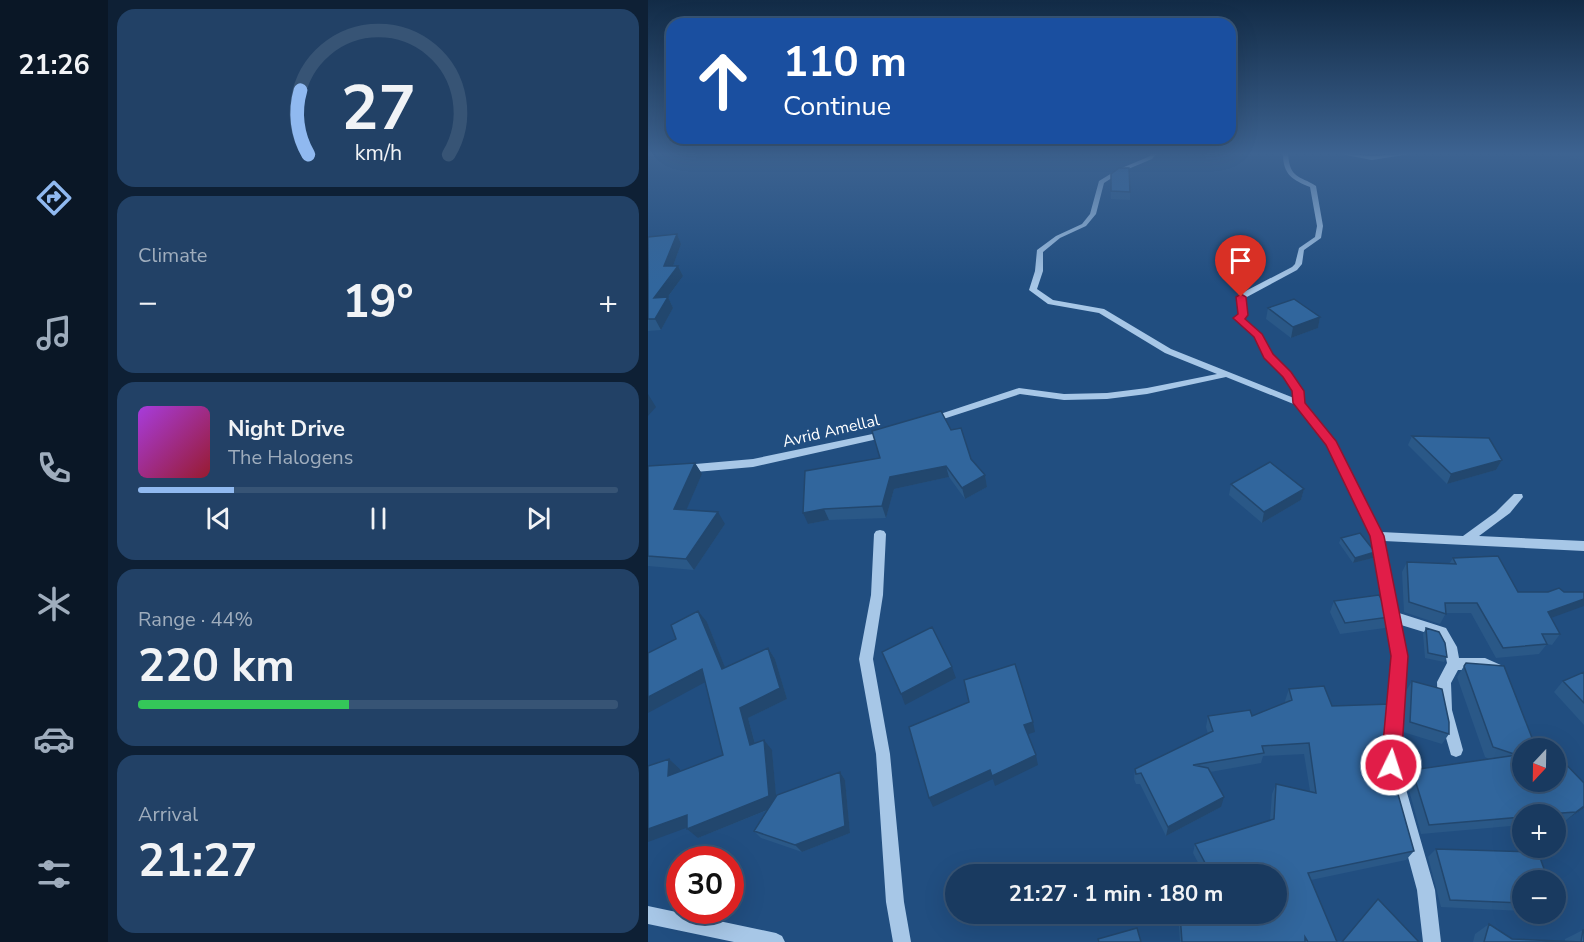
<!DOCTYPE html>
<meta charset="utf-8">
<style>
body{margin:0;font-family:"Nunito Sans",sans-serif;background:#224166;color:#f1f3f6;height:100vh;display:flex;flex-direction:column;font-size:22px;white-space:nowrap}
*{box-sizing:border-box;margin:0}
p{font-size:20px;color:#9fadbd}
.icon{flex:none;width:33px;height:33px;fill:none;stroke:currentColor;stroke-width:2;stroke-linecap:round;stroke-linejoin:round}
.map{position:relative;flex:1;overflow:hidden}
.side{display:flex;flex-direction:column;gap:9px;padding:9px;background:#0e2035;width:540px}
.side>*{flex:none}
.guide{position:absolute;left:18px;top:18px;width:570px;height:126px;border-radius:18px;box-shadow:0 6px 24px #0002,0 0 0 2px #375475;background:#1a4fa0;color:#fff;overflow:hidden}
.needle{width:39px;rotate:202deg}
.buttons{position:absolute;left:864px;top:738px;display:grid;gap:12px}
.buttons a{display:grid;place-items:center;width:54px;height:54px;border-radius:50%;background:#193a60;box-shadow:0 6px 24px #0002,0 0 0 2px #375475;font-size:30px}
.speed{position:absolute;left:18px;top:846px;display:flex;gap:12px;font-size:30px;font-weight:700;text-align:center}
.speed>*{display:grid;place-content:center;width:78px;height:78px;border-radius:50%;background:#193a60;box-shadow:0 6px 24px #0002,0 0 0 2px #375475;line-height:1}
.speed .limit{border:9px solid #d22;background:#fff;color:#111}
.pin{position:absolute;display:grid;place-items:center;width:51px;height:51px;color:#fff;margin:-62px -26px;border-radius:50% 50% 50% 0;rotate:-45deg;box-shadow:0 0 6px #0007}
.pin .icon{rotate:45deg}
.me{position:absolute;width:66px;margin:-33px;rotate:4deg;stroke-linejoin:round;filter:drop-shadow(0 0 4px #0008)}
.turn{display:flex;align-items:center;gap:21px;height:126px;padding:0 18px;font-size:27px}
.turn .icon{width:78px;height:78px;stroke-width:2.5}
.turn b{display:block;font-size:42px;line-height:51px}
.big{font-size:45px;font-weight:700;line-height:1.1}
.side .widget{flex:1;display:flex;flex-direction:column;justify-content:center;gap:9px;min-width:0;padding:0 21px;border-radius:18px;background:#224166}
.side .dial{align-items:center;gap:0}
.dial svg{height:156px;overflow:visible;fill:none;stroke:#375475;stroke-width:7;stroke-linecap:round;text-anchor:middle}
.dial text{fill:#f1f3f6;stroke:none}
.song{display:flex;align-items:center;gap:18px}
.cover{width:72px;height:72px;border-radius:9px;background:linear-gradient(135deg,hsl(280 70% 55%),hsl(350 70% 35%))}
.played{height:6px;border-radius:3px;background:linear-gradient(90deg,#90b9f0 20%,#375475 20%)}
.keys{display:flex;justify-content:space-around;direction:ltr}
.heat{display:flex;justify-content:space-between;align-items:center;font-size:33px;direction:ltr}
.charge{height:9px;border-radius:4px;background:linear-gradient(90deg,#34c759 44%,#375475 0)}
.trip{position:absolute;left:297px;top:864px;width:342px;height:60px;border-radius:30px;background:#193a60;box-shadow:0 6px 24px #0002,0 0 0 2px #375475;font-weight:700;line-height:60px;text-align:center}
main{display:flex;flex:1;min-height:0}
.tabs{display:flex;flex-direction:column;width:108px;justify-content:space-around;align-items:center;background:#0a1726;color:#9fadbd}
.tabs .icon{width:42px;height:42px}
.tabs .current{color:#90b9f0}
.tabs b{font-size:27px;color:#f1f3f6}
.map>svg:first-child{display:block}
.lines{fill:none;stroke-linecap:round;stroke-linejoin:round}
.minor{fill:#a7c7e7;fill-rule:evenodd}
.wall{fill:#2a5887}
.shaded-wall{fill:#22476e}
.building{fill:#31669d;stroke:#22476e;stroke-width:1.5}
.route{fill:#e11d48;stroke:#92132f;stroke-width:1.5}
.labels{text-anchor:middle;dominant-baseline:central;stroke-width:6;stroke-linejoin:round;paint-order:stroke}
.street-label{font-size:16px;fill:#fff;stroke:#214e80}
</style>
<main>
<nav class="tabs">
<b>21:26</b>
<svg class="icon current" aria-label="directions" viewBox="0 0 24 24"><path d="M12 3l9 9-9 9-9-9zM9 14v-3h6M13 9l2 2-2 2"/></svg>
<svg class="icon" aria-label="music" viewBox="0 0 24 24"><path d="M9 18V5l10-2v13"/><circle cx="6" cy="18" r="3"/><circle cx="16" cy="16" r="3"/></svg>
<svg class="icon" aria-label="phone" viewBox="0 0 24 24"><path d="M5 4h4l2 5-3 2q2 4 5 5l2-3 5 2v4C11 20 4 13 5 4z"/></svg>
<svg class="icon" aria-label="climate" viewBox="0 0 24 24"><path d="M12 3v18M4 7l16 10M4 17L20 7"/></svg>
<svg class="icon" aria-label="car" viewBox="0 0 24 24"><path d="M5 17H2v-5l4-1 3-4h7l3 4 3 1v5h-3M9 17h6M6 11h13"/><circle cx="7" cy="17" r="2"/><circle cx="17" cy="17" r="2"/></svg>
<svg class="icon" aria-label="filters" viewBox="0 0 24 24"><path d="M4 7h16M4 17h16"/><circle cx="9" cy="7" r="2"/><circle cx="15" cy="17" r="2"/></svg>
</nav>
<section class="side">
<div class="widget dial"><svg viewBox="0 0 100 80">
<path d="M14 69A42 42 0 1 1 86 69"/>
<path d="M14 69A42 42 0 0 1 10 36" stroke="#90b9f0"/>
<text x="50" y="56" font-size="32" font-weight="700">27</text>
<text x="50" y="72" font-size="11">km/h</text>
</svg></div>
<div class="widget"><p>Climate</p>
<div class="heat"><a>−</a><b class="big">19°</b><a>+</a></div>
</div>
<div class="widget">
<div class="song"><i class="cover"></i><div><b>Night Drive</b><p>The Halogens</p></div></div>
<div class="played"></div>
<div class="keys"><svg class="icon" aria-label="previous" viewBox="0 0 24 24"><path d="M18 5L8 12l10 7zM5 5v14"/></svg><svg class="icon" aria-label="pause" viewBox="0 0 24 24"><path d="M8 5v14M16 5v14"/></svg><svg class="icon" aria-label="next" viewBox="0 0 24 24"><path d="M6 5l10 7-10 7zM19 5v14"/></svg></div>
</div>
<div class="widget"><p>Range · 44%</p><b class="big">220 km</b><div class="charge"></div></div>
<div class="widget"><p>Arrival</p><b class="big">21:27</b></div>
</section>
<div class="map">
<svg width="936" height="942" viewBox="0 0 936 942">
<rect width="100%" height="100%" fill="#214e80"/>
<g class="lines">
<!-- minor -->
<path class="minor" d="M503,154H508L504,159L473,172L456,183L448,214L438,226L412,238L395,252V271L389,289L405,300L456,309L523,349L646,398L645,391L636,377L617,358L607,337L587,318L591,314L590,295L644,267L647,264L651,248L667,237L669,226L662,187C645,180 635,175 635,154H640C642,179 651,175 668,186L675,226L673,238L656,250L654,264L649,270L597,298L599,315L596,318L614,334L624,355L642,373L655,391L656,403L688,442L733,532L815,536L848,512L866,494H874L875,497L862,513L831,536L936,541V551L736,541L751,613L798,628L809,647L811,658H837L855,666L857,670L855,674L850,676L836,670H810L803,683L804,710L815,750L813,755L808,757L803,755L790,710L789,682L799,663L796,648L789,636L753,625L758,656L751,765L787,890L793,942H775L769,890L735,765L744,656L723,536L680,445L648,405L578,377L499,394L459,399L416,400L372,394L286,422H280L278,420L280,418L371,388L416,394L459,393L499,388L569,374L517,353L451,313L400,304L381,290L387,271L389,250L408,236L434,224L442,214L451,181L469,170L500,157Z
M693,154L724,156L762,154L724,160Z
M239,431L244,434L243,436L105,467L36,473L31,469L36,465L105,459Z
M232,530L236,531L238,534L235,595L225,659L242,754L256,902L263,942H245L238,902L228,754L211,659L223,595L226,534L228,531Z
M0,906L128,933L134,936L137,942H86L0,924Z"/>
</g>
<!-- wall -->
<path class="wall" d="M914,154H936L932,160L921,157Z
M463,174L482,192V200L463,199Z
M29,234L33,244L25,266H30L35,276L20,297L25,308L13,330L0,331V237Z
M620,308L672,317L670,328L643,338L618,319Z
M303,430L323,459L337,475L339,487L317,499L301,477L246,489L238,518L181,520L160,524L157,471L232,458Z
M764,436L854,460L848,470L799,484L760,445Z
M47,463L54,474L38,510L77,524L46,570L0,566V466Z
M583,484L656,489L653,500L614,523L581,495Z
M693,538L725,558L705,563L691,543Z
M805,558L870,592L903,618L912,634L904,645L899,644L891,654L848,658L823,613H798L792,624L756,612L754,572L759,562L801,564Z
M686,601L742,617L737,628L692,634L682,612Z
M59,622L77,668L120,648L127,659L139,699L100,718L107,743L124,750L128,796L192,772L197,780L202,833L154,852L113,838L106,831L120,810L50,838L21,759L32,769V771L75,755L58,682L28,639Z
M778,628L799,657L796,662L777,658L775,634Z
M818,663L874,748L936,783V808L917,821L908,822V814H874V825L773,834L758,779L764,770L841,759L837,757L809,677Z
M936,672V725L906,692L915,681Z
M764,681L801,734L794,744L755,732L758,691Z
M641,689L684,706L743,704L742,715L740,719L739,755L766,851L758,860L663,880L689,942H532L530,914H628V874H556L545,853L547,844L622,820L624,794L628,784L662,791L656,754L615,756L613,763L562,772L573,807L518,836L492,784H488L486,779L487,769L560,734L558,727L560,716H604L638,703L637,701Z
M788,849L874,880V911L793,907L780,857Z
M841,924L864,939L917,941V939L935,930L936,942H825L827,934Z"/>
<!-- shaded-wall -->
<path class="shaded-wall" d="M29,234L33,244L21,277L16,266Z
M30,266L35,276L11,309L6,298Z
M20,297L25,308L13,330L7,319Z
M672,317L670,328L643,338L645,327Z
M0,394L8,407L0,416Z
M854,460L848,470L799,484L803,474Z
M47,463L54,474L34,520L26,509Z
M298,466L301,477L246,489L238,518L234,506L242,477Z
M337,475L339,487L317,499L314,488Z
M656,489L653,500L614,523L616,512Z
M176,509L181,520L160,524L155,513Z
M70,512L77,524L46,570L38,559Z
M727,552L725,558L705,563L707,558Z
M936,599V606L892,622L900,612Z
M50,611L59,622L82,680L74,669Z
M120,648L127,659L139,699L100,718L110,755L102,745L92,708Z
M304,667L308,678L257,705L253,694Z
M54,669L63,679L0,713V697Z
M385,722L387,732L378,735L376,725Z
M116,740L124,750L129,806L50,838L39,829Z
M388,755L390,765L347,786L344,776Z
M21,759L32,769L31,785L20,776Z
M342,770L345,779L285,807L281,798Z
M192,772L197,780L202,833L154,852L147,845Z
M576,797L573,807L518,836L520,827Z
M936,806V808L917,821L928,812Z
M39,815L49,824L0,842V829Z"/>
<!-- building -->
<path class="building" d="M471,168H481L482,192L463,191V174Z
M29,234L16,266H30L6,298L20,297L7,319H0V237Z
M646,299L672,317L645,327L620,308Z
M293,411L303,430L313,428L323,459L337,475L314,488L298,466L242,477L234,506L176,509L155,513L157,471L232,458L224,431Z
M764,436L841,438L854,460L803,474Z
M622,462L656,489L616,512L583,484Z
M47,463L26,509L70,512L38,559L0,556V466Z
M712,533L727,552L707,558L693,538Z
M850,556L870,592H900L911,588L916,592H936V599L900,612L912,634H894L899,644L855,648L829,603H797L798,614L761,602L759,562L808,564L805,558Z
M731,595L742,617L697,623L686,601Z
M50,611L74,669L120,648L132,688L92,708L102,745L116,740L121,796L39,829V815L0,829V766L21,759L20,776L75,755L54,669L0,697V653L28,639L23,625Z
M284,627L304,667L253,694L234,652Z
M778,628L791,632L797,643L799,657L780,653Z
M818,663L856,666L888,748H874V782H908V754L936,783V806L928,812L899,814H874V817L781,825L764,770L869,755L845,747L816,666Z
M367,664L385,722L376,725L388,755L344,776L342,770L281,798L261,727L321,702L316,680Z
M936,672V703L915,681Z
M764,681L794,689L801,722V734L762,722Z
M676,686L684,706L743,704L742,715L738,714L742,724L739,755L766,851L660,873L689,942H660L657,937V942H534L532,914H628V874H563L547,844L626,819L628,784L668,793L661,743L614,746L616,753L545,765L560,768L576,797L520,827L493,773L488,774L487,769L565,731L560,716L602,710L604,716L644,700L641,689Z
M192,772L197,826L147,845L106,831L129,795Z
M788,849L890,852L900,880H874V903L802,900Z
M730,899L771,942H694Z
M841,924L864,939L933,942L935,930H936V942H836Z
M489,928L493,942H451L450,939Z"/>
<!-- sky -->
<linearGradient id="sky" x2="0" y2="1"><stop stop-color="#122b46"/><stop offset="0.54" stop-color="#3d6391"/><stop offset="1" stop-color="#3d6391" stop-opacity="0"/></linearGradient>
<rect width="936" height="285" fill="url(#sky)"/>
<!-- route -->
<path class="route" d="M593,294L598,297L600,315L597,319L614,334L625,354L643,372L656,391L657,403L688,441L736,536L760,656L753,765L750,772L743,775L736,772L733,765L743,656L722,536L678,445L645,403L644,391L635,377L616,358L606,337L585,318L590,314L588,297Z"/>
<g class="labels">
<!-- street labels -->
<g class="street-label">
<text transform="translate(183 431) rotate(-13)">Avrid Amellal</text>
</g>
</g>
</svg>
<div class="buttons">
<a><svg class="needle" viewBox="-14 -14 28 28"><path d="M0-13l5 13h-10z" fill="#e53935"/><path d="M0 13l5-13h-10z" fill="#9fadbd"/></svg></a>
<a>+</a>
<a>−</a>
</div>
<div class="speed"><div class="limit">30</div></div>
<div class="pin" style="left:593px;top:297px;background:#d93025"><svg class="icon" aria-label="arrive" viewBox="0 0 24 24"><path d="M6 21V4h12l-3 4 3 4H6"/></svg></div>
<svg class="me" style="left:743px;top:765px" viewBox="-20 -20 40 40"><circle r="17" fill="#e11d48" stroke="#fff" stroke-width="3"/><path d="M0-11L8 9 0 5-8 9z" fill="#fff"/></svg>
<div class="trip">21:27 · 1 min · 180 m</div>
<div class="guide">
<div class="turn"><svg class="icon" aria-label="ahead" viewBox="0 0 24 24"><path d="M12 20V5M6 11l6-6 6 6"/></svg><div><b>110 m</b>Continue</div></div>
</div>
</div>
</main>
